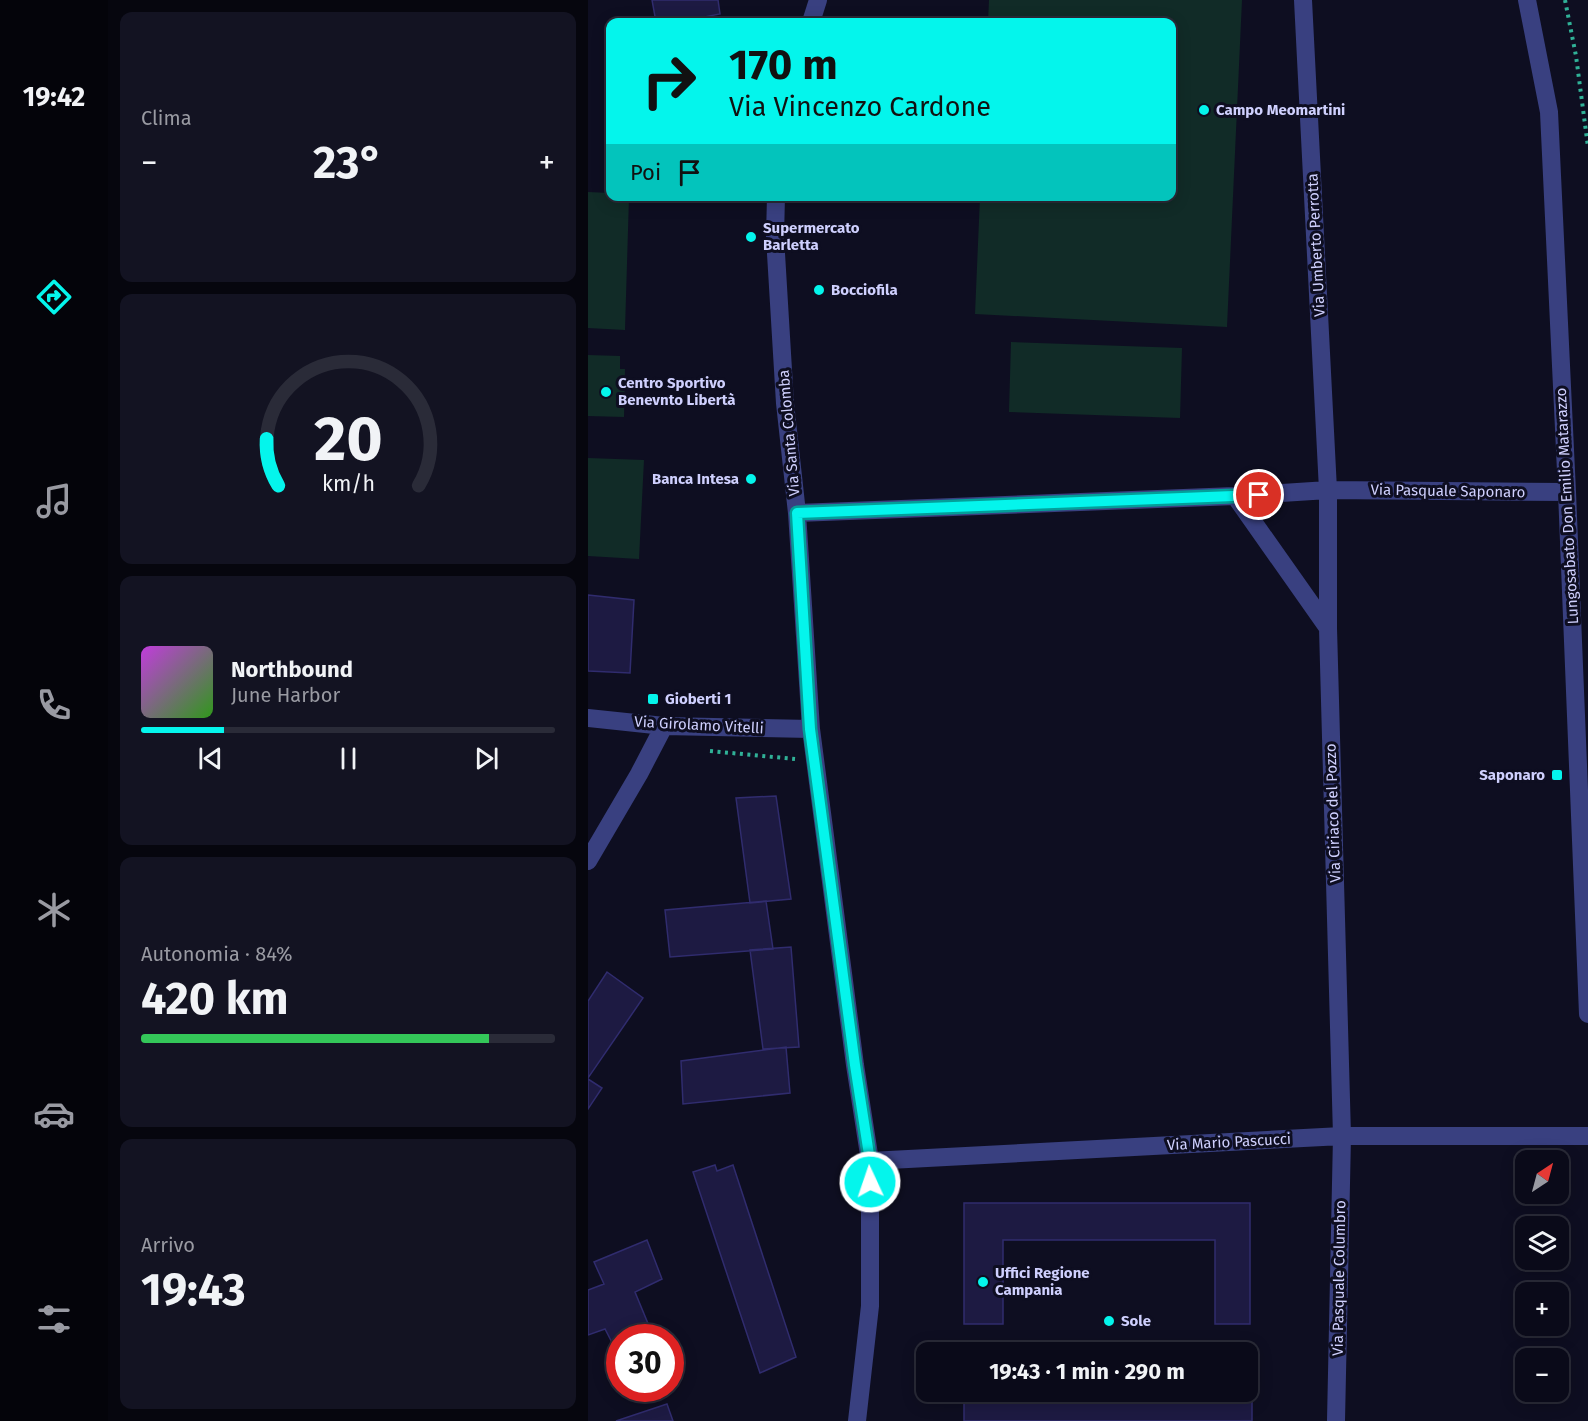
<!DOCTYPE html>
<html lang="it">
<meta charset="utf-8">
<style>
body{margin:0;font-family:"Fira Sans",sans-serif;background:#131322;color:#f1f3f6;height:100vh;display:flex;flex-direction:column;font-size:22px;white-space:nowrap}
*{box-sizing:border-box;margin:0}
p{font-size:20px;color:#999aa2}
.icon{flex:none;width:33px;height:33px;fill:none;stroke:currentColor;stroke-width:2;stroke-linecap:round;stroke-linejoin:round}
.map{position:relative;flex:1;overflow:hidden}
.side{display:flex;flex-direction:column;gap:12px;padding:12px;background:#06060e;width:480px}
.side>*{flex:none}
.banner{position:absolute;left:18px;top:18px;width:570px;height:183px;border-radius:12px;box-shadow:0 3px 15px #0003,0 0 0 2px #2a2b38;background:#04f5ec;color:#111;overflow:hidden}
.needle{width:39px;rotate:36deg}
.tools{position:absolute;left:927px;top:1150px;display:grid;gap:12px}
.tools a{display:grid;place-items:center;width:54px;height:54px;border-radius:12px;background:#0a0a19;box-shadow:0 3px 15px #0003,0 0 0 2px #2a2b38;font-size:30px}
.speed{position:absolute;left:18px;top:1324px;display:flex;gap:12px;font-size:30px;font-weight:700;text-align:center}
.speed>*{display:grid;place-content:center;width:78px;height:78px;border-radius:50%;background:#0a0a19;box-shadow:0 3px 15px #0003,0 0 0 2px #2a2b38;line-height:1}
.speed .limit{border:9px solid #d22;background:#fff;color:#111}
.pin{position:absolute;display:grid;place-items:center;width:51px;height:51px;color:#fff;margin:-26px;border:3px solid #fff;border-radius:50%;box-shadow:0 2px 6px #0007}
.me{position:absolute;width:66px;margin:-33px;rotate:357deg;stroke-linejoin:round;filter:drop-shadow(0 0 4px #0008)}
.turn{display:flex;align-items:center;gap:21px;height:126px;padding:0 24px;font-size:27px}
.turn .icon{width:78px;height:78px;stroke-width:2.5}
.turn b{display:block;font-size:42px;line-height:51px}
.then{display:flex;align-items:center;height:57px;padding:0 24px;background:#0003;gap:12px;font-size:22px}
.big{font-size:45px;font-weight:700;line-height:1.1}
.side .tile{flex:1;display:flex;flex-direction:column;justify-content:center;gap:9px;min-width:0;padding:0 21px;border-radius:12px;background:#131322}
.side .dial{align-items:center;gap:0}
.dial svg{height:156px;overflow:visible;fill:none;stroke:#2a2b38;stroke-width:7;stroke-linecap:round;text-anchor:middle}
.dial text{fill:#f1f3f6;stroke:none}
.song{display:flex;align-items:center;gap:18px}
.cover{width:72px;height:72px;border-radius:9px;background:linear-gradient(135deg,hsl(290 70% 55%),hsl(110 70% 35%))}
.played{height:6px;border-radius:3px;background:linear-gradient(90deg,#04f5ec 20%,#2a2b38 20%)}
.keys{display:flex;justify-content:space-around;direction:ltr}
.heat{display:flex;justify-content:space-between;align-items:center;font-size:33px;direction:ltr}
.charge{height:9px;border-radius:4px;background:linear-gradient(90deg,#34c759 84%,#2a2b38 0)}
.trip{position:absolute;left:328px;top:1342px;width:342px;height:60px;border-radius:12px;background:#0a0a19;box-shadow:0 3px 15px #0003,0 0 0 2px #2a2b38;font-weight:700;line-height:60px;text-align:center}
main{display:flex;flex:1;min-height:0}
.menu{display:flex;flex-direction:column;width:108px;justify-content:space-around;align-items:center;background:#04040a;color:#999aa2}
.menu .icon{width:42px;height:42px}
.menu .current{color:#04f5ec}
.menu b{font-size:27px;color:#f1f3f6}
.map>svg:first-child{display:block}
.green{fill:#112b27}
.building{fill:#1d1a42;stroke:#302c6e;stroke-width:1.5}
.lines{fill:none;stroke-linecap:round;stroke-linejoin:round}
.path{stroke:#30b197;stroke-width:4;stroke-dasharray:3 4.5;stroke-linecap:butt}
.minor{stroke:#394080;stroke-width:18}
.route-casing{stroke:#039f99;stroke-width:15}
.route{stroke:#04f5ec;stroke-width:10}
.poi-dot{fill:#04f5ec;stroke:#0e0e21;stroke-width:2}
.labels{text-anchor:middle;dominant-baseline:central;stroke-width:6;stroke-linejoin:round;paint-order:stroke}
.poi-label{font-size:15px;font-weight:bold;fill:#cfd0fe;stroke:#0e0e21;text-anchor:start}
.street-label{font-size:15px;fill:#cfd0fe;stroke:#0e0e21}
</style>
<main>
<nav class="menu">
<b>19:42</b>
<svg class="icon current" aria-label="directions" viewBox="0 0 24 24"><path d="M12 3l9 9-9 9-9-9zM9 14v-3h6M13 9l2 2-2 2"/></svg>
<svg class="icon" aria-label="music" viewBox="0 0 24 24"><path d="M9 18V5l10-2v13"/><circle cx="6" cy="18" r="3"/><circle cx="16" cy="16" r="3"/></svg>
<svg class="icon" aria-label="phone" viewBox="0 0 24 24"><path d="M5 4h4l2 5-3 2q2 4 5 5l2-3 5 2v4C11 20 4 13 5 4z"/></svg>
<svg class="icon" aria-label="climate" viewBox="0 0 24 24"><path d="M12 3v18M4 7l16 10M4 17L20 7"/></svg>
<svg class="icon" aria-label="car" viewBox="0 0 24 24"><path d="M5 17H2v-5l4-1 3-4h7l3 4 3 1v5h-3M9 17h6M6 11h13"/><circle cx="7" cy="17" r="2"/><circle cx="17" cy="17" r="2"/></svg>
<svg class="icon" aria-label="filters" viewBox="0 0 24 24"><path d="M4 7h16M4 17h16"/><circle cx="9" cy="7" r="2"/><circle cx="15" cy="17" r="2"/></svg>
</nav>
<section class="side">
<div class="tile"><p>Clima</p>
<div class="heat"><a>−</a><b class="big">23°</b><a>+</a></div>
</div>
<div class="tile dial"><svg viewBox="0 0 100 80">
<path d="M14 69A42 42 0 1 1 86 69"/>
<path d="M14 69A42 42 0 0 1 8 45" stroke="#04f5ec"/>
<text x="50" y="56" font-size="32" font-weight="700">20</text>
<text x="50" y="72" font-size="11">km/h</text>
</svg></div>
<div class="tile">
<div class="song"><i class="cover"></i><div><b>Northbound</b><p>June Harbor</p></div></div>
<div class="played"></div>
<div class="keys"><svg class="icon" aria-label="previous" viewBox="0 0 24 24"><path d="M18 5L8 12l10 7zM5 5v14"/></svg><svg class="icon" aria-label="pause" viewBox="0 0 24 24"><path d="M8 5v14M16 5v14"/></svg><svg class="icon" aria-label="next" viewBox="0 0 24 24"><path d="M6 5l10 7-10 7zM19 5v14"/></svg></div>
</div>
<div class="tile"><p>Autonomia · 84%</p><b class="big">420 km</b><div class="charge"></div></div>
<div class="tile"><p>Arrivo</p><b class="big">19:43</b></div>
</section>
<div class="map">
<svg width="1000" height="1421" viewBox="0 0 1000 1421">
<rect width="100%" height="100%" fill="#0e0e21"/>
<!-- green -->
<path class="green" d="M401,0H654L639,327L387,314L392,197L584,196V22H400Z
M0,192L22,193V196L41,197L37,330L0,328Z
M423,342L594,348L592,418L421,412Z
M0,355L32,356V369H37L36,417L0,416Z
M0,458L56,460L51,559L0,556Z"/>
<!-- building -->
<path class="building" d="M64,0H130L132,14L91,22H68Z
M0,595L46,600L42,673L0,671Z
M188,796L203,899L162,903L148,798Z
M178,901L185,949L82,957L77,910Z
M203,947L211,1047L175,1049L162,950Z
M19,972L55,998L0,1078V1001Z
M198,1047L202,1093L95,1104L93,1061Z
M0,1079L14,1088L0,1109Z
M127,1165L129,1171L145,1165L208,1357L172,1373L105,1172Z
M376,1203H662V1324H627V1240H415V1324H376Z
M59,1240L74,1279L47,1292L66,1338H32V1358L17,1329L0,1335V1290L16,1284L6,1262Z
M660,1364H664V1421H376V1392H412V1403H627V1392H660Z
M79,1404L85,1421H28Z"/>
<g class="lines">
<!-- path -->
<path class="path" d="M977,0L988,56L1000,147
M122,751L207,759"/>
<!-- minor -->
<path class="minor" d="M715,0L740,490V628L754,1136L748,1421
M939,0L961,112L979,492L1000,1014
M223,22L230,0
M188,196L187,237L197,403L209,513L223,729L267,1065L282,1161V1306L269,1421
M647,496L740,628
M209,513L647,496L740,490L979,492
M0,718L76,726L223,729
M0,861L51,774L76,726
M282,1161L754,1136H1000"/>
</g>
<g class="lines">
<defs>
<path id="route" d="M282,1182V1161L267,1065L222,729L209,513L671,495"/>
</defs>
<!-- route casing -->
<use href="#route" class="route-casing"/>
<!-- route -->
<use href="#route" class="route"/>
</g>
<!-- markers -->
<g class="poi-dot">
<circle cx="616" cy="110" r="6"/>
<circle cx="163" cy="237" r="6"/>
<circle cx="231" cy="290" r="6"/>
<circle cx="18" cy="392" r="6"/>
<circle cx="163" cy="479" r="6"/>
<rect x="59" y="693" width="12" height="12" rx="3"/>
<rect x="963" y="769" width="12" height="12" rx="3"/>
<circle cx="395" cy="1282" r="6"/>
<circle cx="521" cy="1321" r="6"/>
</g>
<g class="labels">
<!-- poi labels -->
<g class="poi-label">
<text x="628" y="110">Campo Meomartini</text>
<text x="175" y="228">Supermercato<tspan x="175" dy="17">Barletta</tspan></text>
<text x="243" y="290">Bocciofila</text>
<text x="30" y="383">Centro Sportivo<tspan x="30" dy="17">Benevnto Libertà</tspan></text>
<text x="151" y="479" text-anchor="end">Banca Intesa</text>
<text x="77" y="699">Gioberti 1</text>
<text x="957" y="775" text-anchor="end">Saponaro</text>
<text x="407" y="1273">Uffici Regione<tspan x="407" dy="17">Campania</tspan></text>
<text x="533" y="1321">Sole</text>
</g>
<!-- street labels -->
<g class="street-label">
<text transform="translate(728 245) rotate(-93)">Via Umberto Perrotta</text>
<text transform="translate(201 433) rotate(-95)">Via Santa Colomba</text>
<text transform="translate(860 491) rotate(1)">Via Pasquale Saponaro</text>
<text transform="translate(979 506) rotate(-93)">Lungosabato Don Emilio Matarazzo</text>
<text transform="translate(111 725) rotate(3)">Via Girolamo Vitelli</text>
<text transform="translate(745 813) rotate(-92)">Via Ciriaco del Pozzo</text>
<text transform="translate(641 1142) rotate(-3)">Via Mario Pascucci</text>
<text transform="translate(751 1278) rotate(-89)">Via Pasquale Columbro</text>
</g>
</g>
</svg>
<div class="tools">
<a><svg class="needle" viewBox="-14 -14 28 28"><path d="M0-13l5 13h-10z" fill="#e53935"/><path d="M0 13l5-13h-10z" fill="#999aa2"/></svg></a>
<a><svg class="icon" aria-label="layers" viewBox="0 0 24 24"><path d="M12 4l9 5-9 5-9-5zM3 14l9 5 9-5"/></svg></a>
<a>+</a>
<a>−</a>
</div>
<div class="speed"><div class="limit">30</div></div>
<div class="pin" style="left:671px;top:495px;background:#d93025"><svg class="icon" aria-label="arrive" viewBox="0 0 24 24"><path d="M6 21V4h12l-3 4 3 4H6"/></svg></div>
<svg class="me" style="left:282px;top:1182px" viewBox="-20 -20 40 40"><circle r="17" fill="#04f5ec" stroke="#fff" stroke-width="3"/><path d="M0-11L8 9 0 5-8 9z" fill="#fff"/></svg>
<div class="trip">19:43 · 1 min · 290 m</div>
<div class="banner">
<div class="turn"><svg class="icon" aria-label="right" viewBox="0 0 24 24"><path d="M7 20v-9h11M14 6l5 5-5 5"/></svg><div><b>170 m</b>Via Vincenzo Cardone</div></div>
<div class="then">Poi<svg class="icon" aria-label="arrive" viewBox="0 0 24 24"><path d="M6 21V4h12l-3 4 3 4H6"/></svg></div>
</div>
</div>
</main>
